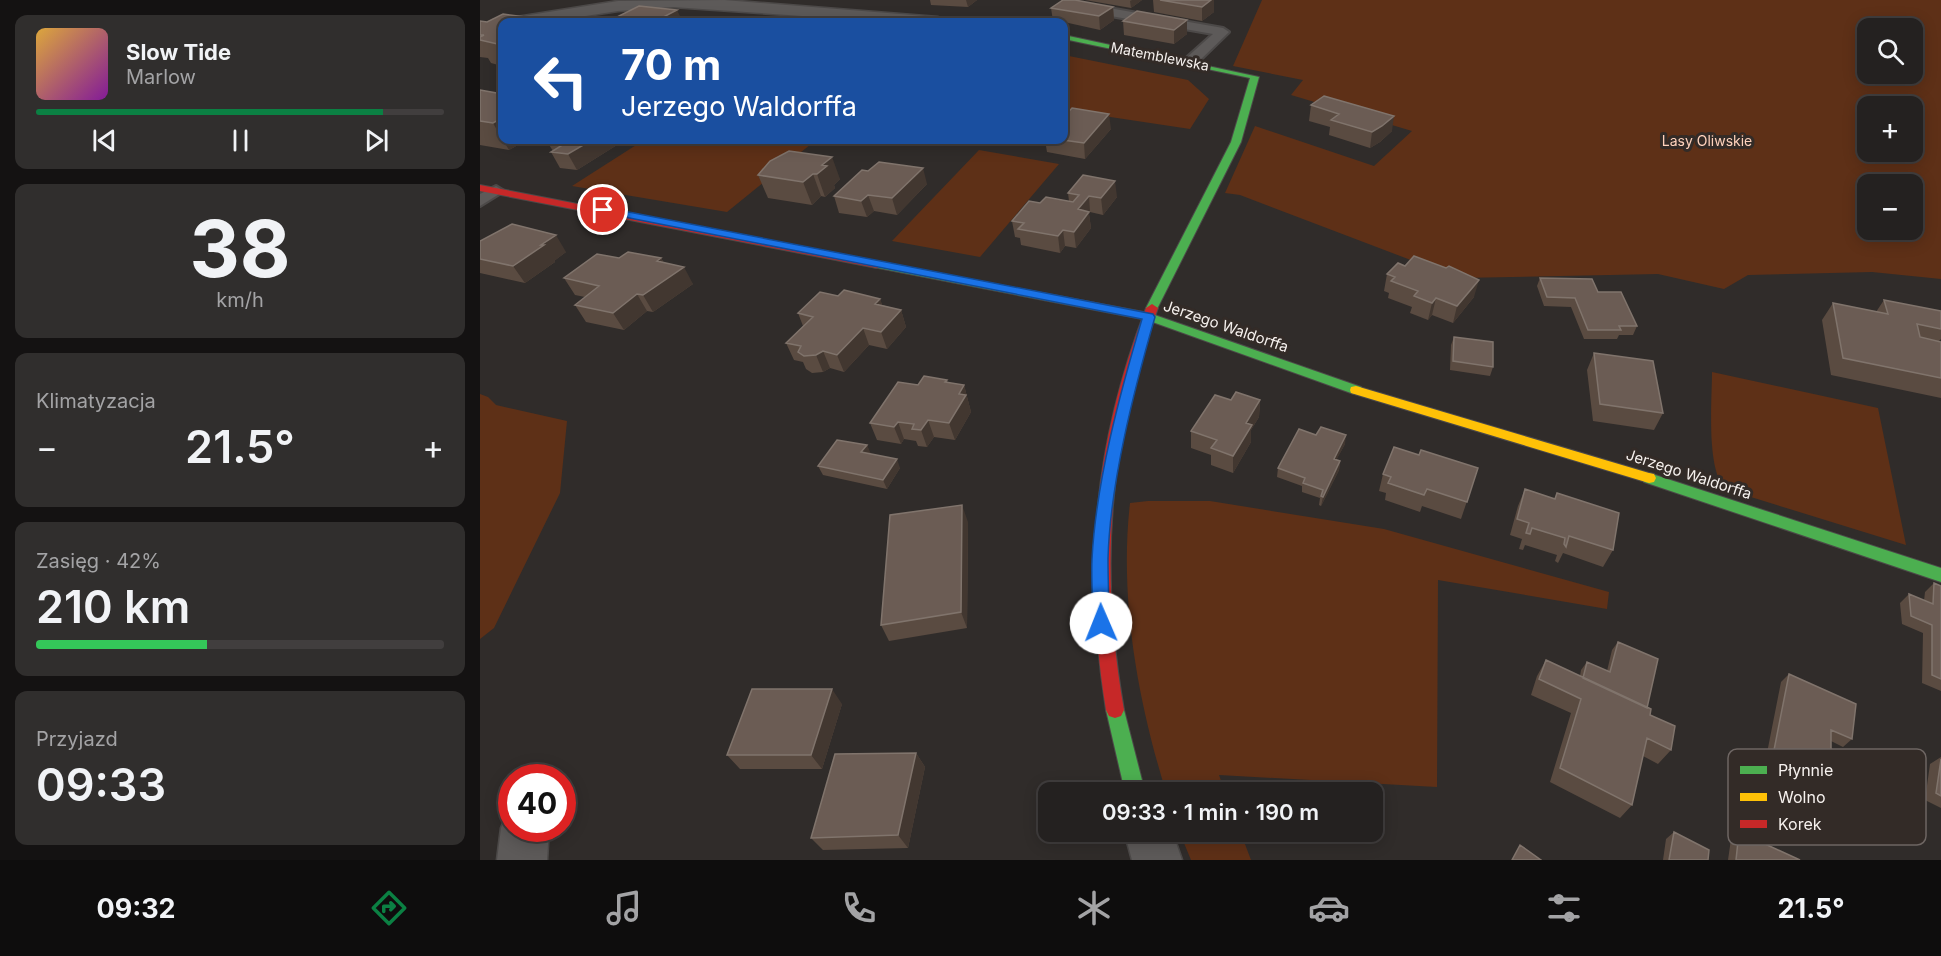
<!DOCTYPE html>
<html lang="pl">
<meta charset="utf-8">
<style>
body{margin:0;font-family:Inter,sans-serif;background:#302e2d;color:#f1f3f6;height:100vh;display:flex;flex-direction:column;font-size:22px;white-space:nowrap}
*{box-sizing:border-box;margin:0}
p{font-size:20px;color:#a3a3a5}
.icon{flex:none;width:33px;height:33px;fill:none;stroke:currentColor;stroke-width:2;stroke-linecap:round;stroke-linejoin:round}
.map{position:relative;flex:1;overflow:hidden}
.details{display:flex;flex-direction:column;gap:15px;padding:15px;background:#141212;width:480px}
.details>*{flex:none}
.top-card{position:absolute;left:18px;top:18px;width:570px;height:126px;border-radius:12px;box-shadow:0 3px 15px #0003,0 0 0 2px #413e3e;background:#1a4fa0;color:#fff;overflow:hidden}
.controls{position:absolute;left:1377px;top:18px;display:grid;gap:12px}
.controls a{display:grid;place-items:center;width:66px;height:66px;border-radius:12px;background:#242120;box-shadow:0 3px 15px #0003,0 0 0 2px #413e3e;font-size:30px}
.speed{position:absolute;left:18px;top:764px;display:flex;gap:12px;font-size:30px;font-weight:700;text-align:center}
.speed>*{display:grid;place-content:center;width:78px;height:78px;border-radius:50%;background:#242120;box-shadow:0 3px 15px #0003,0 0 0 2px #413e3e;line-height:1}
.speed .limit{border:9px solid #d22;background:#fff;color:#111}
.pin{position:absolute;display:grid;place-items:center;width:51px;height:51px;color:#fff;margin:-26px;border:3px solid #fff;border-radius:50%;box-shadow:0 2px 6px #0007}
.me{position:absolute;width:66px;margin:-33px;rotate:359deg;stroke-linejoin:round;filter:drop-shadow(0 0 4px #0008)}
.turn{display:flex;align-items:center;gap:21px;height:126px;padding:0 24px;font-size:27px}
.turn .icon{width:78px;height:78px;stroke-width:2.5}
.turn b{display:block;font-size:42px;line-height:51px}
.big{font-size:45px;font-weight:600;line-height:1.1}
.details .card{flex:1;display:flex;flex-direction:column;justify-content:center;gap:9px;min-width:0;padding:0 21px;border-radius:12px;background:#302e2d}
.details .dial{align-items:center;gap:0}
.dial b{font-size:78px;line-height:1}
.song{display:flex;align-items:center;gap:18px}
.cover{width:72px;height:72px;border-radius:9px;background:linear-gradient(135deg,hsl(40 70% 55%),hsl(290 70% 35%))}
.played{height:6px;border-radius:3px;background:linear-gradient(90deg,#0b8043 85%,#413e3e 85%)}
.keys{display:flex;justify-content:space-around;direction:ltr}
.heat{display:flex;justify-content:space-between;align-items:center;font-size:33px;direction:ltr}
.charge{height:9px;border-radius:4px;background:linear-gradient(90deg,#34c759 42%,#413e3e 0)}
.trip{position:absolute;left:558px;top:782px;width:345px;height:60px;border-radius:12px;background:#242120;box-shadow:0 3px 15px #0003,0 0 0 2px #413e3e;font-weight:600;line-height:60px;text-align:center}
.menu{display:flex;height:96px;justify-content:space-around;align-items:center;background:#0e0d0d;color:#a3a3a5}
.menu .icon{width:42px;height:42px}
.menu .current{color:#0b8043}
.menu b{font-size:27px;color:#f1f3f6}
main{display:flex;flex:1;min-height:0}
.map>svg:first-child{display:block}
.green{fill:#5e3017;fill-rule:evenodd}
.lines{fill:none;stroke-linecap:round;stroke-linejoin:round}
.lane-casing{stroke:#4c4948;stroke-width:4}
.street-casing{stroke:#4c4948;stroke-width:3}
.fast-casing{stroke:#4c4948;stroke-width:2}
.slow-casing{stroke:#4c4948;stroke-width:2}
.jam-casing{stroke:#4c4948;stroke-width:2}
.lane{fill:#5d5a59;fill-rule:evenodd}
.street{fill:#5d5a59;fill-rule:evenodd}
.fast{fill:#4caf50;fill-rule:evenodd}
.slow{fill:#ffc107;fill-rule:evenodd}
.jam{fill:#c62828;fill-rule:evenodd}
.wall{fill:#5a4b41}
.shaded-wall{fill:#423730}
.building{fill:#6b5c54;stroke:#80746c;stroke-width:1.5}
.route{fill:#1a73e8;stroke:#114b97;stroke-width:1.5}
.labels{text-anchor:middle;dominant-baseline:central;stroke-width:6;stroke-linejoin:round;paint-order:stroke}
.far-street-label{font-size:14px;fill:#f6f1ee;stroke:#332b27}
.far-park-label{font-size:14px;fill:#ffd2bc;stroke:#332b27}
.street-label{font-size:15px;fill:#f6f1ee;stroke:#332b27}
.key{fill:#332b27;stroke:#6e6663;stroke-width:1.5}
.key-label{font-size:16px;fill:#f6f1ee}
</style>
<main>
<section class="details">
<div class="card">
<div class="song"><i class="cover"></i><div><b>Slow Tide</b><p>Marlow</p></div></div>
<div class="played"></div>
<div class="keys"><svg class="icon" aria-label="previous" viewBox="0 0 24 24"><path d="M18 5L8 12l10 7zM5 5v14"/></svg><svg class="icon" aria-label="pause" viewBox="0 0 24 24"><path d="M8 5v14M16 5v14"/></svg><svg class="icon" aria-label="next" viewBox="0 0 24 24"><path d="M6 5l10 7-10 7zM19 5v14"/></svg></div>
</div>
<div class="card dial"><b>38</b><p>km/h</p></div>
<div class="card"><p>Klimatyzacja</p>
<div class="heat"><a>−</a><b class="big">21.5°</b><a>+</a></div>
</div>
<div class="card"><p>Zasięg · 42%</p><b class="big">210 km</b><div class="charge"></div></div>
<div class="card"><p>Przyjazd</p><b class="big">09:33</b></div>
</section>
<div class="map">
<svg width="1461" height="860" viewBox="0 0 1461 860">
<rect width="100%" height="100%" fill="#302c2a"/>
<!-- green -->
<path class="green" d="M782,0H1461V279L1392,272L1268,275L1244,289L1178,274L978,278L760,195L745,193L775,126L894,166L932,131L811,95L823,80L753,66ZM1388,28H1432V74H1388ZM1388,106H1432V152H1388ZM1388,184H1432V230H1388Z
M584,55L708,80L729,99L710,129L584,110Z
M164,140H336L247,212L92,186Z
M499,150L579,164L500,257L412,241Z
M1232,372L1398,408L1426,545L1245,489C1226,468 1232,401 1232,372Z
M0,394L8,397L16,405L87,421L80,493L14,628L0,639Z
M668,501H730L904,529L1129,592L1127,609L958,580L957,787L739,775L745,792H686C658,701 639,599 650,503Z
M699,831H760L771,860H711Z"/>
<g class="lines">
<defs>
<path id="lane" d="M629,8L743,28L749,32L715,65L710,66L703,62L705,59L733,34L625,15V9Z
M16,186L24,191L0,206V194Z"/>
<path id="street" d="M244,0L458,17L467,22H409L193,7L138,11L67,22H28L37,17L138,1Z
M32,810V828H69L67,860H17L21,828L28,811Z
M644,831H692L702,860H652Z"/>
<path id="fast" d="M584,35L779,77L761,142L676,311L672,312L666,308L751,142L770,78L584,39Z
M397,262L669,313L881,387L882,390L876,394L871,393L667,320L393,267L392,265Z
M1169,473L1461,568V582L1164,482L1162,478L1164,474Z
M635,702L641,704L644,710L665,792H645L626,710L629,704Z"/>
<path id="slow" d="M876,386L1169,473L1174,474L1176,478L1174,482L1169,483L871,393L870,390L871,387Z"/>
<path id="jam" d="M0,185L397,262L402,265L397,268L0,191Z
M672,304L678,308C628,445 619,567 644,710L641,716L635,718L629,716L626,710C603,566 614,444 666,308Z"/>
</defs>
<!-- lane casing -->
<use href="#lane" class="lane-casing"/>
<!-- street casing -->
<use href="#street" class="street-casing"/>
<!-- fast casing -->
<use href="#fast" class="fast-casing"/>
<!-- slow casing -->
<use href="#slow" class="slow-casing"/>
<!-- jam casing -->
<use href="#jam" class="jam-casing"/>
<!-- lane -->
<use href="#lane" class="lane"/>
<!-- street -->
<use href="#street" class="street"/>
<!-- fast -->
<use href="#fast" class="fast"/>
<!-- slow -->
<use href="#slow" class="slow"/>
<!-- jam -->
<use href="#jam" class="jam"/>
</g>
<!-- wall -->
<path class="wall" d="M450,0H497L488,7L451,5Z
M605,0H662L651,8Z
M673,0H734V12L722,21L674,12Z
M633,7L634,20L620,30L584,22L573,21L571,8Z
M657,11L707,34L694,44L644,35L643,21Z
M53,18L56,22H22V66L11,63L8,58L0,57V21L7,22Z
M0,90L22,94V140H47L29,150L0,145Z
M844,96L912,131L900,142L890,148L849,135L850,127L829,121L831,105Z
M631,129L605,159L567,152L565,140H584Z
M66,140H145L97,170L80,168L71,152L73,151Z
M290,161L360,179L354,185L355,188L345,197L341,196L332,205L288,198L278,175Z
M447,184L417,215L394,211L387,217L359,213L354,196Z
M588,193L637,197L623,215L610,212L609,214L611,228L596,248L585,246L580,253L541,245L540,238L535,237L532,221L560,203L589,201Z
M0,241L86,252L74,261L75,262L45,283L0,273Z
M139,258H181L184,263L213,284L173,312L167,311L144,330L106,322L95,305L105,297L95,295L84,278Z
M907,274L994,297L973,323L952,315L948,320L930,313L932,307L908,298L909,293L904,291Z
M1060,278L1118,292L1157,326L1153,335H1139L1137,339H1104L1091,307L1064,306L1057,286Z
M358,296L400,299L402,305L421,310L426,327L407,349L389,345L364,372L350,368L343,372L332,373L326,369L323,362L314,360L306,343L323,326L318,313Z
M1404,300L1461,311V339L1459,341L1461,342V398L1351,375L1342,320L1353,303L1396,312Z
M974,337L1013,367L1010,376L970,370L971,345Z
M1114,353L1183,413L1174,430L1113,421L1107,370Z
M467,380L468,383L484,385L491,412L475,440L454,437L447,447L438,446L436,441L424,439L421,444L397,440L390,423L438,385Z
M751,400H780L779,417L771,430V442L753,473L731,465V455L711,448V431Z
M865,444L856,460L860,461L859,470L841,506L839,505L840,498L822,492V486L797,477L798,468Z
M387,445L390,454L420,468L407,489L343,475L338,466Z
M939,455L998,468L981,519L942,506L940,512L905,500L906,493L899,491L903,474Z
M1045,489L1074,499L1077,493L1133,550L1123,567L1083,553L1078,563L1075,561L1077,555L1045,545L1043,550L1039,549L1042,539L1030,535L1038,506Z
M488,522L487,628L409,641L401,625Z
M1454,583L1461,586V691L1442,683L1443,633L1422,624L1420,603L1429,594L1444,601L1445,592Z
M1138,642L1170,715L1191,750L1178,764L1163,756L1152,805L1140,818L1070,782L1091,713L1051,695L1057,676L1066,660L1100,676L1101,670L1107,662L1127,671L1132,650Z
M1309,674L1372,739L1363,747L1351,741V749L1375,790L1365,797L1286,758L1301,682Z
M362,704L342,769H260L247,755Z
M436,753L445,767L428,848L343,850L331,838Z
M1461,757V808L1445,800L1450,764Z
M1194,832L1228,860H1183L1186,839Z
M1259,832L1320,860H1248L1251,839Z"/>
<!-- shaded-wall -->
<path class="shaded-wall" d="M486,0H497L488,7Z
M652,0H662L651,8L650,1Z
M731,0H734V12L722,21V7Z
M633,7L634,20L620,30L619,16Z
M197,10L203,22H174Z
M53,18L56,22H44Z
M707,20V34L694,44V30Z
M629,114L631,129L605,159L604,143Z
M914,116L912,131L900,142L890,148L892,132Z
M22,118V139L13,123Z
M23,140H47L29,150Z
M112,140H145L97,170L88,154Z
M352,157L360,179L354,185L355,188L345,197L337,174L342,165Z
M443,168L447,184L417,215L412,198Z
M333,174L341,196L332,205L323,182Z
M635,181L637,197L623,215L621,198Z
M388,195L394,211L387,217L381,201Z
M609,196L610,212L609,214L611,228L596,248L594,232L598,209Z
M583,230L585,246L580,253L578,236Z
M76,235L86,252L74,261L75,262L45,283L33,266Z
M181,258L190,274L177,261Z
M204,267L213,284L173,312L163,295Z
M999,280L994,297L973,323L977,306Z
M157,294L167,311L144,330L133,313Z
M956,298L952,315L948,320L952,303Z
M400,299L406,316L395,304Z
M421,310L426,327L407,349L401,332Z
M383,328L389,345L364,372L357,355Z
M343,351L350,368L343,372L336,355Z
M484,385L491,412L475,440L469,423L479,394Z
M780,400L779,417L771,430V442L753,473V456L766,423Z
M448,420L454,437L447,447L441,430Z
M418,422L424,439L421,444L414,427Z
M866,435L865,444L852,468L854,459Z
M387,445L391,454L381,452Z
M417,459L420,468L407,489L403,480Z
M860,461L859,470L841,506L843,497Z
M482,505L488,522L487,628L481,612Z
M352,689L362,704L342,769L331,755Z
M436,753L445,767L428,848L418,835Z"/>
<!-- building -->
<path class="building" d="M583,0H595L633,7L619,16L571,8Z
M680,0H731L722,7Z
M159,6L197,10L174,22H127Z
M657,11L707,20L694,30L643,21Z
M23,14L53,18L44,22H22V45L0,40V37L4,35H0V21L7,22Z
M234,17L255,20L250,22H226Z
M0,90L22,94V118L13,123L0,121Z
M844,96L914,116L902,126L892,132L851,120L859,114L831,105Z
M592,108L629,114L604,143L583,140L584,117Z
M81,140H112L88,154L71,152L89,141Z
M309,151L352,157L342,165L347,166L337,174H333L323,182L278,175L290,161Z
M399,162L443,168L412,198L388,195L381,201L354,196L382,170L388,171Z
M603,175L635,181L621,198L609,196L598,209L609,212L594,232L583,230L578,236L538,229L544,223L532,221L549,201L560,203L566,197L593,202L599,195L588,193Z
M32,224L76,235L61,245H64L33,266L0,259V241Z
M148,252L181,258L177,261L204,267L163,295L157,294L133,313L95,305L119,286L84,278L117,254L139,258Z
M934,256L966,268L969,266L999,280L977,306L956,298L952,303L934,296L938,291L911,281L915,277L907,274L918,263L925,266Z
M1060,278L1112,279L1118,292H1141L1157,326H1139L1141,330H1108L1095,298L1067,297Z
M364,290L400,299L395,304L421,310L401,332L383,328L357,355L343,351L336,355L324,356L318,352L321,346L306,343L333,317L318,313L340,292L358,296Z
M1404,300L1461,311V329L1437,324L1440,337L1461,342V378L1363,358L1353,303L1408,314Z
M974,337L1013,342V367L973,361Z
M1114,353L1173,361L1183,413L1120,404Z
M444,376L467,380L465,382L484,385L479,394L486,395L469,423L448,420L441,430L432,429L434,424L418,422L414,427L390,423L418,382L438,385Z
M756,392L780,400L766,423L772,425L753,456L731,448L737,440L711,431L735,395L751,400Z
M841,427L866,435L854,459L860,461L843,497L841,496L843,490L823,483L825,478L798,468L819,429L836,435Z
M357,440L387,445L381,452L417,459L403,480L338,466Z
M914,447L939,455L941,450L998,468L987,502L947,489L944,495L908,483L911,477L903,474Z
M1045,489L1075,499L1077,493L1139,513L1133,550L1089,536L1086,547L1084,544L1085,538L1052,528L1050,534L1046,533L1049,523L1037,519Z
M482,505L481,612L401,625L410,515Z
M1454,583L1461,586V679L1452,675V625L1431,616L1429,594L1453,604Z
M1138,642L1178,659L1167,708L1103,678L1107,662L1130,672Z
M1066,660L1171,709L1170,715L1195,726L1191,750L1167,738L1152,805L1080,768L1101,699L1059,679Z
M1309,674L1376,704L1372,739L1351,730V749L1378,763L1375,790L1294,750Z
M272,689H352L331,755H247Z
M436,753L418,835L331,838L355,754Z
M1461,759V796L1456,793Z
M1194,832L1229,850L1228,860H1189Z
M1259,832L1320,860H1256Z
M1040,845L1061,860H1032Z"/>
<!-- route -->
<path class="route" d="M123,207L673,314L675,317C654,390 630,483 628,559C628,580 629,602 629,623L627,628L621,631L615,628L613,623C613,602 611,580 612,559C616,481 640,393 662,319L119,212L118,210Z"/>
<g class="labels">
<!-- far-street labels -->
<g class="far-street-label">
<text transform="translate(680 56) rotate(11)">Matemblewska</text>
</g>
<!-- far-park labels -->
<g class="far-park-label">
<text x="1227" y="140">Lasy Oliwskie</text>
</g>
<!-- street labels -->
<g class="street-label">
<text transform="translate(746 326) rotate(19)">Jerzego Waldorffa</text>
<text transform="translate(1209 474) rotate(18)">Jerzego Waldorffa</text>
</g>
</g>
<!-- legend -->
<rect x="1248" y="749" width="198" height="96" rx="9" class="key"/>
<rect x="1260" y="766" width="27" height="8" fill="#4caf50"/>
<rect x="1260" y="793" width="27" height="8" fill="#ffc107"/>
<rect x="1260" y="820" width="27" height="8" fill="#c62828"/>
<g class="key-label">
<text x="1298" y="776">Płynnie</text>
<text x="1298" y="803">Wolno</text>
<text x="1298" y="830">Korek</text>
</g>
</svg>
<div class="controls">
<a><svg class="icon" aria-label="search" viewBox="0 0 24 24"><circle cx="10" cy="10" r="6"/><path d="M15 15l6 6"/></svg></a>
<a>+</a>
<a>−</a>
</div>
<div class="speed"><div class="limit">40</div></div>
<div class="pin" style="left:123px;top:210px;background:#d93025"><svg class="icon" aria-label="arrive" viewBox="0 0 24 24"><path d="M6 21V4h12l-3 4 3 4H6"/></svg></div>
<svg class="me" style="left:621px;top:623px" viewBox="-20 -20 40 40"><circle r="19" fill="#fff"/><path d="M0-13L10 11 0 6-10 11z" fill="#1a73e8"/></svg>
<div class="trip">09:33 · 1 min · 190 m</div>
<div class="top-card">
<div class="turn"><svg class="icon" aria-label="left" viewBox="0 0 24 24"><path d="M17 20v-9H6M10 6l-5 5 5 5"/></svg><div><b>70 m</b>Jerzego Waldorffa</div></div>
</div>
</div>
</main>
<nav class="menu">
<b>09:32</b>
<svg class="icon current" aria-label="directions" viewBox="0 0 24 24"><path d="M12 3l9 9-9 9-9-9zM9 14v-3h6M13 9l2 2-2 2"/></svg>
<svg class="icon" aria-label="music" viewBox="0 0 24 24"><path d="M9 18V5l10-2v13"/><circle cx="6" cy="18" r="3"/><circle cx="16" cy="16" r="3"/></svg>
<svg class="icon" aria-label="phone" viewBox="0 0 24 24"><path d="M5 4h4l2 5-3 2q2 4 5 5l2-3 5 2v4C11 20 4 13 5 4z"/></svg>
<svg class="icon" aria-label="climate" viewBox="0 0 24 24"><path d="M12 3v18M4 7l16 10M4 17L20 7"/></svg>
<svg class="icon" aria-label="car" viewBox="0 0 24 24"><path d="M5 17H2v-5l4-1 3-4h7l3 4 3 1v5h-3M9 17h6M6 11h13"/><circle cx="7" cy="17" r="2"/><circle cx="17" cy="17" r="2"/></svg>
<svg class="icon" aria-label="filters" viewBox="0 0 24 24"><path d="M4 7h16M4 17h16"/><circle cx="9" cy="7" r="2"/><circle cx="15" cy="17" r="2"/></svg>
<b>21.5°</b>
</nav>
